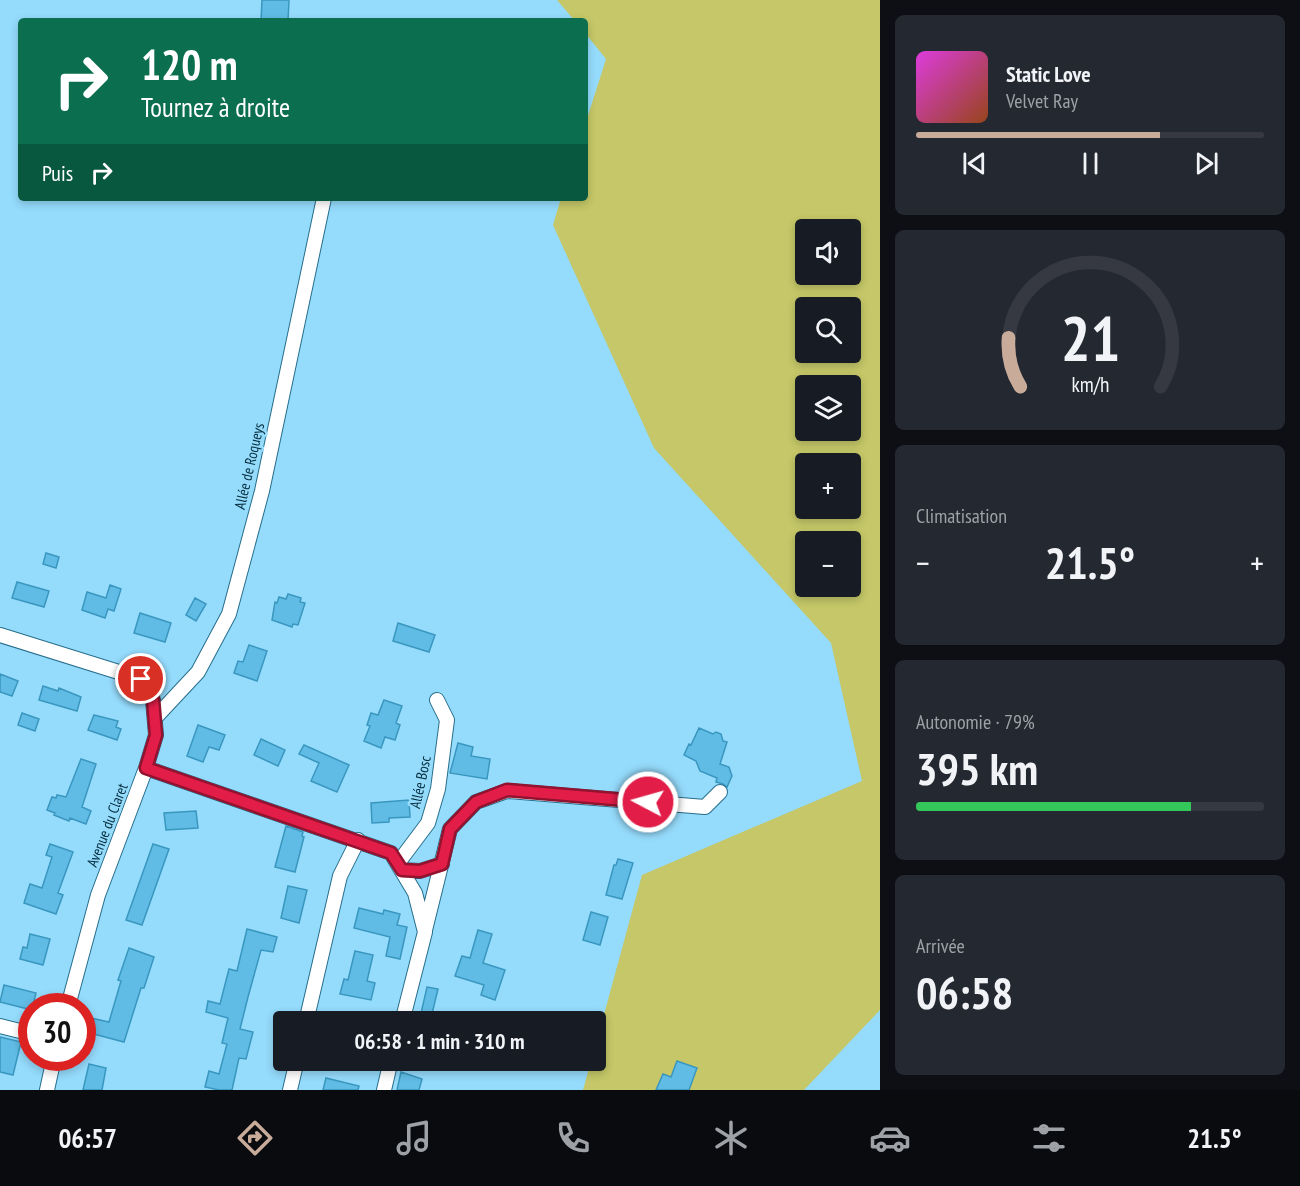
<!DOCTYPE html>
<html lang="fr">
<meta charset="utf-8">
<style>
body{margin:0;font-family:"PT Sans Narrow",sans-serif;background:#242831;color:#f1f3f6;height:100vh;display:flex;flex-direction:column;font-size:22px;white-space:nowrap}
*{box-sizing:border-box;margin:0}
p{font-size:20px;color:#9ea1a6}
.icon{flex:none;width:33px;height:33px;fill:none;stroke:currentColor;stroke-width:2;stroke-linecap:round;stroke-linejoin:round}
.map{position:relative;flex:1;overflow:hidden}
.sheet{display:flex;flex-direction:column;gap:15px;padding:15px;background:#0d0f14;width:420px}
.sheet>*{flex:none}
.hud{position:absolute;left:18px;top:18px;width:570px;height:183px;border-radius:6px;box-shadow:0 3px 9px #0003;background:#0b6e4f;color:#fff;overflow:hidden}
.fabs{position:absolute;left:795px;top:219px;display:grid;gap:12px}
.fabs a{display:grid;place-items:center;width:66px;height:66px;border-radius:6px;background:#171b24;box-shadow:0 3px 9px #0003;font-size:30px}
.speed{position:absolute;left:18px;top:993px;display:flex;gap:12px;font-size:30px;font-weight:700;text-align:center}
.speed>*{display:grid;place-content:center;width:78px;height:78px;border-radius:50%;background:#171b24;box-shadow:0 3px 9px #0003;line-height:1}
.speed .limit{border:9px solid #d22;background:#fff;color:#111}
.pin{position:absolute;display:grid;place-items:center;width:51px;height:51px;color:#fff;margin:-26px;border:3px solid #fff;border-radius:50%;box-shadow:0 2px 6px #0007}
.me{position:absolute;width:66px;margin:-33px;rotate:276deg;stroke-linejoin:round;filter:drop-shadow(0 0 4px #0008)}
.turn{display:flex;align-items:center;gap:21px;height:126px;padding:0 24px;font-size:27px}
.turn .icon{width:78px;height:78px;stroke-width:2.5}
.turn b{display:block;font-size:42px;line-height:51px}
.then{display:flex;align-items:center;height:57px;padding:0 24px;background:#0003;gap:12px;font-size:22px}
.big{font-size:45px;font-weight:600;line-height:1.1}
.sheet .widget{flex:1;display:flex;flex-direction:column;justify-content:center;gap:9px;min-width:0;padding:0 21px;border-radius:9px;background:#242831}
.sheet .dial{align-items:center;gap:0}
.dial svg{height:156px;overflow:visible;fill:none;stroke:#363941;stroke-width:7;stroke-linecap:round;text-anchor:middle}
.dial text{fill:#f1f3f6;stroke:none}
.song{display:flex;align-items:center;gap:18px}
.cover{width:72px;height:72px;border-radius:9px;background:linear-gradient(135deg,hsl(300 70% 55%),hsl(20 70% 35%))}
.played{height:6px;border-radius:3px;background:linear-gradient(90deg,#c9ab9a 70%,#363941 70%)}
.keys{display:flex;justify-content:space-around;direction:ltr}
.heat{display:flex;justify-content:space-between;align-items:center;font-size:33px;direction:ltr}
.charge{height:9px;border-radius:4px;background:linear-gradient(90deg,#34c759 79%,#363941 0)}
.trip{position:absolute;left:273px;top:1011px;width:333px;height:60px;border-radius:6px;background:#171b24;box-shadow:0 3px 9px #0003;font-weight:600;line-height:60px;text-align:center}
.tab-bar{display:flex;height:96px;justify-content:space-around;align-items:center;background:#090b0e;color:#9ea1a6}
.tab-bar .icon{width:42px;height:42px}
.tab-bar .active{color:#c9ab9a}
.tab-bar b{font-size:27px;color:#f1f3f6}
main{display:flex;flex:1;min-height:0}
.map>svg:first-child{display:block}
.green{fill:#c5c768;fill-rule:evenodd}
.building{fill:#61bce5;stroke:#3997bf;stroke-width:1.5}
.lines{fill:none;stroke-linecap:round;stroke-linejoin:round}
.street-casing{stroke:#276e8c;stroke-width:16}
.street{stroke:#fff;stroke-width:14}
.route-casing{stroke:#92132f;stroke-width:15}
.route{stroke:#e11d48;stroke-width:10}
.labels{text-anchor:middle;dominant-baseline:central;stroke-width:5;stroke-linejoin:round;paint-order:stroke}
.street-label{font-size:15px;fill:#052e3e;stroke:#95dbfc}
</style>
<main>
<div class="map">
<svg width="880" height="1090" viewBox="0 0 880 1090">
<rect width="100%" height="100%" fill="#95dbfc"/>
<!-- green -->
<path class="green" d="M557,0H880V1010L804,1090H583L591,1061L596,1060V1044L642,875L862,781L831,643L654,448L553,225L561,198H585V125L606,59L585,33V21H575ZM806,230H850V274H806ZM806,308H850V352H806ZM806,386H850V430H806ZM806,464H850V508H806ZM806,542H850V586H806Z"/>
<!-- building -->
<path class="building" d="M262,0H289L288,21H261Z
M46,553L59,557L56,568L43,564Z
M17,582L49,591L44,607L12,598Z
M110,585L121,589L114,611L108,609L105,618L82,610L87,592L106,598Z
M288,594L301,598L300,602L305,603L298,625L293,624L292,627L272,620L275,602L277,603L279,597L286,599Z
M195,598L206,604L196,621L186,615Z
M140,613L171,623L165,642L134,633Z
M398,623L435,635L429,652L393,641Z
M249,645L267,651L257,681L234,673L238,661L243,662Z
M0,674L18,681L12,696L0,692Z
M43,686L58,691L59,688L81,697L77,711L39,700Z
M384,700L402,706L396,723L400,725L395,740L385,737L381,748L364,741L370,726L367,725L371,713L378,715Z
M22,713L39,719L35,731L18,725Z
M94,715L118,721L116,727L121,729L117,740L88,730Z
M198,725L225,735L219,750L209,747L203,762L187,756Z
M699,728L713,734L716,732L721,734L723,741L727,742L720,764L729,767L732,776L727,787L723,784L716,782L717,778L700,771L696,761L684,755L689,744L691,745Z
M261,739L285,750L278,766L254,755Z
M458,743L473,747L471,756L490,759L487,779L450,773Z
M304,745L349,765L337,792L311,781L319,763L299,754Z
M81,759L96,764L82,807L91,811L86,824L70,818L69,821L54,815L55,813L47,810L52,797L56,798L57,795L66,797Z
M409,800L410,817L389,818V822L372,823L371,803Z
M196,811L198,828L166,830L164,813Z
M286,826L303,832L302,836L304,837L295,872L275,867Z
M50,844L73,852L58,893L63,895L56,914L24,903L30,884L42,888L52,857L46,855Z
M153,844L169,849L142,925L126,920Z
M618,859L633,863L622,899L606,895L614,865H616Z
M288,886L307,890L299,923L281,918Z
M359,908L383,914L384,910L400,914L397,925L407,927L400,959L386,956L390,937L354,928Z
M591,912L608,917L600,945L583,940Z
M247,929L277,937L273,952L261,950L248,997L240,1029L253,1032L246,1059L239,1058L232,1090H219L205,1087L209,1071L219,1074L227,1044L222,1043L228,1018L206,1012L208,1001L220,1004L229,969L237,971Z
M478,930L492,934L483,963L505,970L495,1000L481,995L484,985L455,976L462,956L470,958Z
M30,934L50,939L43,965L20,959L23,947L27,948Z
M129,948L154,957L144,988H141L124,1042L82,1031V1016L109,1022L121,981L118,980Z
M355,951L373,955L367,981L375,983L371,1000L340,994L344,979L348,980Z
M4,985L36,993L32,1010L0,1002Z
M427,987L438,989L430,1022H419Z
M0,1037L21,1042L13,1075L0,1072Z
M677,1061L697,1068L689,1090H656L663,1074L671,1077Z
M89,1064L106,1068L102,1090H83Z
M401,1072L422,1079L419,1090H397Z
M326,1078L359,1086L358,1090H323Z"/>
<g class="lines">
<defs>
<path id="street" d="M0,635L141,679L153,700L156,735L146,768L98,895L68,1006
M155,718L198,672L229,614L262,491L324,198
M146,768L391,853L415,893L425,932L402,1022
M398,863L428,823L438,789L447,720L437,700
M402,870L420,871L442,864
M425,930L450,829L476,802L507,791L705,807L720,792
M306,1022L340,876L358,840
M0,1026L32,1034
M47,1090L54,1058
M290,1090L297,1060
M384,1090L391,1060"/>
</defs>
<!-- street casing -->
<use href="#street" class="street-casing"/>
<!-- street -->
<use href="#street" class="street"/>
</g>
<g class="lines">
<defs>
<path id="route" d="M141,679L153,700L156,735L146,768L391,853L402,870L420,871L442,864L450,829L476,802L507,790L648,802"/>
</defs>
<!-- route casing -->
<use href="#route" class="route-casing"/>
<!-- route -->
<use href="#route" class="route"/>
</g>
<g class="labels">
<!-- street labels -->
<g class="street-label">
<text transform="translate(249 466) rotate(-77)">Allée de Roqueys</text>
<text transform="translate(420 782) rotate(-78)">Allée Bosc</text>
<text transform="translate(107 825) rotate(-69)">Avenue du Claret</text>
</g>
</g>
</svg>
<div class="fabs">
<a><svg class="icon" aria-label="sound" viewBox="0 0 24 24"><path d="M4 9h4l5-4v14l-5-4H4zM17 9q2 3 0 6"/></svg></a>
<a><svg class="icon" aria-label="search" viewBox="0 0 24 24"><circle cx="10" cy="10" r="6"/><path d="M15 15l6 6"/></svg></a>
<a><svg class="icon" aria-label="layers" viewBox="0 0 24 24"><path d="M12 4l9 5-9 5-9-5zM3 14l9 5 9-5"/></svg></a>
<a>+</a>
<a>−</a>
</div>
<div class="speed"><div class="limit">30</div></div>
<div class="pin" style="left:141px;top:679px;background:#d93025"><svg class="icon" aria-label="arrive" viewBox="0 0 24 24"><path d="M6 21V4h12l-3 4 3 4H6"/></svg></div>
<svg class="me" style="left:648px;top:802px" viewBox="-20 -20 40 40"><circle r="17" fill="#e11d48" stroke="#fff" stroke-width="3"/><path d="M0-11L8 9 0 5-8 9z" fill="#fff"/></svg>
<div class="trip">06:58 · 1 min · 310 m</div>
<div class="hud">
<div class="turn"><svg class="icon" aria-label="right" viewBox="0 0 24 24"><path d="M7 20v-9h11M14 6l5 5-5 5"/></svg><div><b>120 m</b>Tournez à droite</div></div>
<div class="then">Puis<svg class="icon" aria-label="right" viewBox="0 0 24 24"><path d="M7 20v-9h11M14 6l5 5-5 5"/></svg></div>
</div>
</div>
<section class="sheet">
<div class="widget">
<div class="song"><i class="cover"></i><div><b>Static Love</b><p>Velvet Ray</p></div></div>
<div class="played"></div>
<div class="keys"><svg class="icon" aria-label="previous" viewBox="0 0 24 24"><path d="M18 5L8 12l10 7zM5 5v14"/></svg><svg class="icon" aria-label="pause" viewBox="0 0 24 24"><path d="M8 5v14M16 5v14"/></svg><svg class="icon" aria-label="next" viewBox="0 0 24 24"><path d="M6 5l10 7-10 7zM19 5v14"/></svg></div>
</div>
<div class="widget dial"><svg viewBox="0 0 100 80">
<path d="M14 69A42 42 0 1 1 86 69"/>
<path d="M14 69A42 42 0 0 1 8 44" stroke="#c9ab9a"/>
<text x="50" y="56" font-size="32" font-weight="700">21</text>
<text x="50" y="72" font-size="11">km/h</text>
</svg></div>
<div class="widget"><p>Climatisation</p>
<div class="heat"><a>−</a><b class="big">21.5°</b><a>+</a></div>
</div>
<div class="widget"><p>Autonomie · 79%</p><b class="big">395 km</b><div class="charge"></div></div>
<div class="widget"><p>Arrivée</p><b class="big">06:58</b></div>
</section>
</main>
<nav class="tab-bar">
<b>06:57</b>
<svg class="icon active" aria-label="directions" viewBox="0 0 24 24"><path d="M12 3l9 9-9 9-9-9zM9 14v-3h6M13 9l2 2-2 2"/></svg>
<svg class="icon" aria-label="music" viewBox="0 0 24 24"><path d="M9 18V5l10-2v13"/><circle cx="6" cy="18" r="3"/><circle cx="16" cy="16" r="3"/></svg>
<svg class="icon" aria-label="phone" viewBox="0 0 24 24"><path d="M5 4h4l2 5-3 2q2 4 5 5l2-3 5 2v4C11 20 4 13 5 4z"/></svg>
<svg class="icon" aria-label="climate" viewBox="0 0 24 24"><path d="M12 3v18M4 7l16 10M4 17L20 7"/></svg>
<svg class="icon" aria-label="car" viewBox="0 0 24 24"><path d="M5 17H2v-5l4-1 3-4h7l3 4 3 1v5h-3M9 17h6M6 11h13"/><circle cx="7" cy="17" r="2"/><circle cx="17" cy="17" r="2"/></svg>
<svg class="icon" aria-label="filters" viewBox="0 0 24 24"><path d="M4 7h16M4 17h16"/><circle cx="9" cy="7" r="2"/><circle cx="15" cy="17" r="2"/></svg>
<b>21.5°</b>
</nav>
